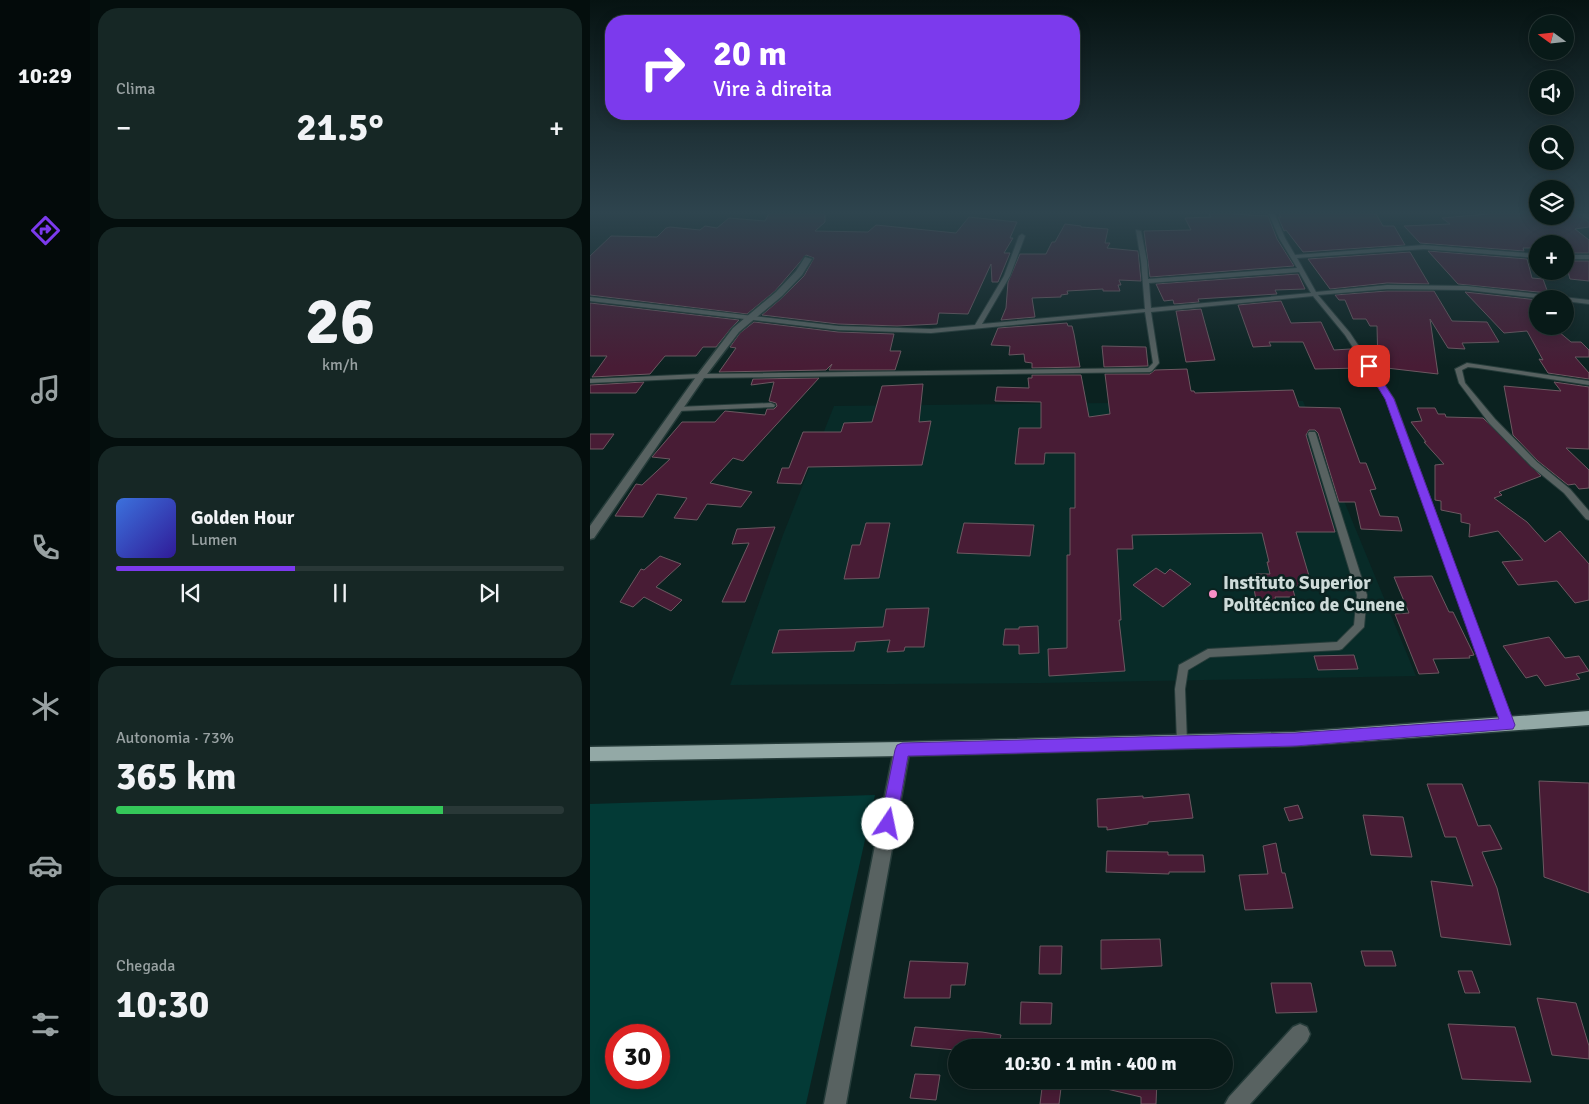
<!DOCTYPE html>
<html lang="pt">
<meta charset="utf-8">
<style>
body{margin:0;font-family:Signika,sans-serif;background:#162725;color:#f1f3f6;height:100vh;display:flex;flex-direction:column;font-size:19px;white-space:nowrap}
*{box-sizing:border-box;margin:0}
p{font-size:16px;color:#98a1a2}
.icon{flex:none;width:28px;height:28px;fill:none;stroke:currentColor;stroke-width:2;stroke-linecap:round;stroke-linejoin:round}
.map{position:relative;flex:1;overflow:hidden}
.side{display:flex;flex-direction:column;gap:8px;padding:8px;background:#040e0d;width:500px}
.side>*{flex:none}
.top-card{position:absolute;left:15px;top:15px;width:475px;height:105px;border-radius:20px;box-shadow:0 2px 12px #0003,0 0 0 1px #293837;background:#7c3aed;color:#fff;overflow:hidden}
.needle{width:32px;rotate:285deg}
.controls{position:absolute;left:939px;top:15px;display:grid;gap:10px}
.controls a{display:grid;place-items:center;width:45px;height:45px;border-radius:50%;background:#081a18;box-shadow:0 2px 12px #0003,0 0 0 1px #293837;font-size:25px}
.speed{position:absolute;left:15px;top:1024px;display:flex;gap:10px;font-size:25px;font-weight:700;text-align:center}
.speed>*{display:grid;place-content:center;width:65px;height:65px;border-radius:50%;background:#081a18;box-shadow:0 2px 12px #0003,0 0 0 1px #293837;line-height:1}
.speed .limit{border:8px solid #d22;background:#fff;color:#111}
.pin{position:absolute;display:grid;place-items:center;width:42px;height:42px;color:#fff;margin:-21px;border-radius:10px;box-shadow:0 2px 8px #0006}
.me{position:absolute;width:55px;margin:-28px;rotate:11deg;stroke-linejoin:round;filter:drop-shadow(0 0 4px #0008)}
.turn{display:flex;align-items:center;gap:18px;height:105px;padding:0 25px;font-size:22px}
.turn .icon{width:65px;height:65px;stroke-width:2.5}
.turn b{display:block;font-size:35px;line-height:42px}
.big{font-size:38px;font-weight:700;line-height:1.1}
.side .card{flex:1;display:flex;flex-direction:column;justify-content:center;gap:8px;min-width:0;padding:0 18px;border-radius:20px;background:#162725}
.side .dial{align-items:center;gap:0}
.dial b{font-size:65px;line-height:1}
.song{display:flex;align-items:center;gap:15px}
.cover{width:60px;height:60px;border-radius:8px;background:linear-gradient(135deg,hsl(220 70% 55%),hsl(250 70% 35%))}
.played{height:5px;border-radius:2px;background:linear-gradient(90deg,#7c3aed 40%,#293837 40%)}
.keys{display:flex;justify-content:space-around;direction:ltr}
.heat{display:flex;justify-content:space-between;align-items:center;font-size:28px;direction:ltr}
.charge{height:8px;border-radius:4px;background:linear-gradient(90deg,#34c759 73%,#293837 0)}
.trip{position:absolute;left:358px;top:1039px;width:285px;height:50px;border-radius:25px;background:#081a18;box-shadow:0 2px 12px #0003,0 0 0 1px #293837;font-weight:700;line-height:50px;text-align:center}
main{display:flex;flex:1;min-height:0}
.menu{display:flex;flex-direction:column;width:90px;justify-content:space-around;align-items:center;background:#030a0a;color:#98a1a2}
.menu .icon{width:35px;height:35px}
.menu .on{color:#7c3aed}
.menu b{font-size:22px;color:#f1f3f6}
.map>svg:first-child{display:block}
.built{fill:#082b28}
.green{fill:#033a36;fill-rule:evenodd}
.building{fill:#481c35;stroke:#6c5861}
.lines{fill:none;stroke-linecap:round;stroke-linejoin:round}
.service-casing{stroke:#263c3a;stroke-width:2}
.minor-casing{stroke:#263c3a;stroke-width:3}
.primary-casing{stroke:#263c3a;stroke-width:3}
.service{fill:#586261;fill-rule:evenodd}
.minor{fill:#586261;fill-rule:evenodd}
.primary{fill:#93a9a6;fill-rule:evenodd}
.route{fill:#7c3aed;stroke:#51269a}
.poi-dot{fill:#fa8fc7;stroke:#0b2220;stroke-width:2}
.labels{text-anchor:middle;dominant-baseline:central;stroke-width:5;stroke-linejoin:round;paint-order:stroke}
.poi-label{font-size:19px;font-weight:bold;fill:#cedbd9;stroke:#0b2220;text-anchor:start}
</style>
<main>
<nav class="menu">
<b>10:29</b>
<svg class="icon on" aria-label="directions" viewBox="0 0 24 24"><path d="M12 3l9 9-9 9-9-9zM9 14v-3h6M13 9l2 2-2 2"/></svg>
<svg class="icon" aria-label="music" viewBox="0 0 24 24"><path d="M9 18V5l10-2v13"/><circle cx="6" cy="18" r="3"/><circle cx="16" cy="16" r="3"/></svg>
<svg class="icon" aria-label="phone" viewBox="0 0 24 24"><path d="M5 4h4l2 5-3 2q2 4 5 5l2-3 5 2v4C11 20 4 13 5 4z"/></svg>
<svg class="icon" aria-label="climate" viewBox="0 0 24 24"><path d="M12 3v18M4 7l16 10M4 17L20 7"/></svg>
<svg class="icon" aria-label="car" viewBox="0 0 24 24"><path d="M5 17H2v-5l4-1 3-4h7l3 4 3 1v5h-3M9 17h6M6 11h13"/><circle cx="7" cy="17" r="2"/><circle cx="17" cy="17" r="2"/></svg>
<svg class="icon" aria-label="filters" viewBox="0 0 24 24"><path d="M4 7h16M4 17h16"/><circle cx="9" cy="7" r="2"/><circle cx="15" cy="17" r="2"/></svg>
</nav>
<section class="side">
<div class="card"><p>Clima</p>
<div class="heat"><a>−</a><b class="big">21.5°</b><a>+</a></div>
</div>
<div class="card dial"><b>26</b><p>km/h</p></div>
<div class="card">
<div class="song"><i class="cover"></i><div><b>Golden Hour</b><p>Lumen</p></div></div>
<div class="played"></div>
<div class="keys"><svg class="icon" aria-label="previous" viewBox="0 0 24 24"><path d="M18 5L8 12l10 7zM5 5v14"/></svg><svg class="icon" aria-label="pause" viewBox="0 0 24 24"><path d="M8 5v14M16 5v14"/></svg><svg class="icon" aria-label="next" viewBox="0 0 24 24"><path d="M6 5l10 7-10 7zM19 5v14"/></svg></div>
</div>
<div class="card"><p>Autonomia · 73%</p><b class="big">365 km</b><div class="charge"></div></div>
<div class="card"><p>Chegada</p><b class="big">10:30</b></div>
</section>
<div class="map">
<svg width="999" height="1104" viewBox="0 0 999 1104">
<rect width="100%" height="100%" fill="#0b2220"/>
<!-- built -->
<path class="built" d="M713,401L826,676L451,683L140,685L193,535L244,406Z"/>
<!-- green -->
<path class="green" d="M285,795L216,1104H0V804ZM26,1035H69V1078H26Z"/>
<!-- building -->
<path class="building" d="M180,212H235V222L225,231L278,232L286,225L366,233L379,217L427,222L420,238H423L414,253H420L408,282H402L401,264L378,314L349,313L347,324L307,326L248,324L172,315L193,297L214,276L224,258L216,255L185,291L157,314L0,295V256L21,236L67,237L76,228L80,227L110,230L115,226L127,228L139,218L175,221Z
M688,212L786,214L793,226H804L815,245L713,252L696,230L694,231L688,217H691Z
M920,212H948V216H975V212H982L999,222V227L985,229L999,240V253H975V244H948V248H933L934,251L830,243L814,226L860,224L852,218Z
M642,213L643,214L678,216L687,239L704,266L560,277L554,231L601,230L595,218L621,217L619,214Z
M475,224L491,226V227L518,229L515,243H520L517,248L548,251L551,281L529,280L531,285H528L530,291H513V289L477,291L478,294L471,295V297L442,298L445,317L411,320L416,308L418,282L430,254H456L462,242H465Z
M838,251L937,259L942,278L953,279L958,293L868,284Z
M820,252L839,284L797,283L740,289L718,259Z
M975,261H999V281L980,279Z
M708,274L715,289L685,290L687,294L608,299L609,302L584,304L583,300L574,301L566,284Z
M797,291H844L862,321L897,322L909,342L872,343L875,349L858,348L840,319L848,374L788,367L787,326H780L776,319H763L755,300H749L745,295Z
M875,292L948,300V326H962L981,342H991L999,350V357H985L999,373V379L958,373L949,359L953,360L937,331L914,333Z
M691,301L701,323L731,322L744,350L760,349L771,368L725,369L713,342H679L681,346L663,347L648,305Z
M0,303L149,320L142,327L126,347H113L106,356H75L60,374L2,377L17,356H0Z
M611,309L625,360L596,362L586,311Z
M164,322L248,332L304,334L300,351H311L305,370H239L242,364L236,370L129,372L146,348L140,347L150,333Z
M477,323L478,326H482L484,334L490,367L442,368V363L435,362L434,354L419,355L420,346L401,345L408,328Z
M512,346L556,347L558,366L514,367Z
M597,369L601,391H604L605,393L703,390L709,407L750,408L770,463H776L786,489L780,490L790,516L808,517L812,531L771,529L765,502H749L728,433L725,430H719L716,435L745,532H706L722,586H702L705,597H685L687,605H667L664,589H670L666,574H680L677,562H679L672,533L542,535L543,549H527L531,620H529L535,671L459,676L458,649L477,648V555H480V508H485V453H455L454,464H425L429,428H451V402L405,401L407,387L439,388L438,378H442V375H491L499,417L520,414L515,374H560L565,370Z
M229,378L153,461L143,458L120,483L162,492L151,507L117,504L107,520L84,518L97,498L67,494L53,517L25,516L46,484L52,485L80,459L62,457L92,422H125L135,411L175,415L177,409H184L187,406L186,403L179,401L184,382L161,385L163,379Z
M54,382L46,393H0V385Z
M964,382L999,387V449L976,448L999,470V488L989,489L985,484L978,485L948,461L923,435L914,386L971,391Z
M333,384L329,422L341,421L332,465L218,467L211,484L187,483L192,468H199L213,432H251L254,423L282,422L292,386Z
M827,408H845L848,414H855L856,417L893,418L951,476L909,492L912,495L904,498L937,522L955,542L970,531L999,564V600L985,603L967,581L928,585L912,562L933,560L908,531L879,537L880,524L871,522V514L851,510V501L845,500V465L854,464L834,442H836L821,422L832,421Z
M0,434H24L13,449H0Z
M276,523H300L289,578L254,579L262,545H270Z
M374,523L444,525L440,556L367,553Z
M185,527L155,602H132L159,543L142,544L147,529Z
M70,556L91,564L66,587L92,600L81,611L54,597L43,607L30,602L51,569L54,570Z
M566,568L575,574L580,569L601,584L573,607L543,585Z
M842,576L859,612H863L884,655L879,656L880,658L843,659L849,673L829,674L805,614L819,613L804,577Z
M339,608L334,647H315L314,651L297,652L300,640L266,642L264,651L182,653L189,630L293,627L296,609Z
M448,626L449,653L429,654V645H413L415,629H429V627Z
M959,637L975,658L989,656L999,671L986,674L990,679L955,686L947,675L936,678L913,646Z
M764,655L768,669L728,670L724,656Z
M949,781L999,783V893L954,877Z
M837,784H872L888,826L900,825L912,849L892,852L907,888L921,945L851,937L841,881L883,886L866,837H855Z
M599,794L603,818L558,822V824L517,830V827H508L507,799L553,796V798Z
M708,805L713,818L699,821L694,808Z
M773,815L813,817L822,857L781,855Z
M686,843L692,873H695L703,908L655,910L649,875L678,874L673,846Z
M517,851L578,852V855H613L615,872H579V874L516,872Z
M570,939L572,966L511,969V940Z
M450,946H472L471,974H449Z
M771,951H802L806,966H775Z
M320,961L378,963L375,985H361L360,998H314Z
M868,971H882L890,993H875Z
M681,983H721L727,1012L686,1013Z
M947,998L986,1003L999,1046V1059L962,1055Z
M431,1002L462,1003L461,1024H430Z
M858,1024L925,1027L941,1082L872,1079Z
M325,1027L392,1032L411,1035L408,1048H366V1050L321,1046Z
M325,1074L350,1075L346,1100L320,1098Z
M453,1080H472L469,1104H450Z
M505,1080H567L566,1104H551V1097L504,1086Z"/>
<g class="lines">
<defs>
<path id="service" d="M678,212H684L695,238L705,255L834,245L948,254V258L834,249L707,258L726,292L797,285L877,286L999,300V304L975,301V299H957L877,290L797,289L728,295L760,333L804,399L923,725L922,728L918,730L914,728L913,725L796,399L755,335L723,296L561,312L569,363L562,371L560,372L111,378L0,383V379L111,374L558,368L563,363L555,312L341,333L248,330L0,301V297L248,326L341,329L385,325L414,276L429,236L432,234L435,236L420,276L392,324L555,309L551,261L546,230L551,231L557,261L558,279L707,268L689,238ZM709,272L721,293L561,308L559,283Z
M975,255H999V259H975Z
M877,363L999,381V385L888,368L878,367L872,370L875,383L905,419L947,462L980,489L999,511V520L996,519L974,493L941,466L899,423L869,383L865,369Z
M181,403L185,405L184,407L88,411L84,409L88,407Z
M719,432H725L726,434L777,595L774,627L752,649L749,650L620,657L598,670L595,689L597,742L596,745L592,747L588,745L587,742L585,689L589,665L618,649L747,642L764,625L767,595L718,434Z"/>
<path id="minor" d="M984,212H993L999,215V220Z
M215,257L222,259L212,275L192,296L149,332L114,378L4,538L0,539V526L108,374L143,328L186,292L206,271Z
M312,742L318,744L320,749L256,1104H234L304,749L306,744Z
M710,1024L717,1027L720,1034L717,1041L660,1104H635L639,1097L703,1027Z"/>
<path id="primary" d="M999,711V725L705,746L312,756L0,761V747L312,742L705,732Z"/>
</defs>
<!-- service casing -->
<use href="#service" class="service-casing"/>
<!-- minor casing -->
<use href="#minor" class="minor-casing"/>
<!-- primary casing -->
<use href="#primary" class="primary-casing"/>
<!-- service -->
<use href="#service" class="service"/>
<!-- minor -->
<use href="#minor" class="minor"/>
<!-- primary -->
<use href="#primary" class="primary"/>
</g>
<!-- sky -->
<linearGradient id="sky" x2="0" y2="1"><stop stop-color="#061312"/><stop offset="0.58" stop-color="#2e444e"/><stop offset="1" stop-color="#2e444e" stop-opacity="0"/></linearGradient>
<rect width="999" height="367" fill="url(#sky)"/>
<!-- route -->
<path class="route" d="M779,364L782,365L804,399L925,725L923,729L705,746L318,756L306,824L303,829L298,832L292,829L290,824L305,750L307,745L312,743L705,733L909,719L795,399L775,366Z"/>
<!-- markers -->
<circle class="poi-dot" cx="623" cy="594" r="5"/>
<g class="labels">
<!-- poi labels -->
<g class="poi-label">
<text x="633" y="583">Instituto Superior<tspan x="633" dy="22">Politécnico de Cunene</tspan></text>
</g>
</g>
</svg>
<div class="controls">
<a><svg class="needle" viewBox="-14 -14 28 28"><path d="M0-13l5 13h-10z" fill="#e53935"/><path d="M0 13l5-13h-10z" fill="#98a1a2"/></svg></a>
<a><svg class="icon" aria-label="sound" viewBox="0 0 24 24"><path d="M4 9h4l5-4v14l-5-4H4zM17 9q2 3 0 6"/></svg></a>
<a><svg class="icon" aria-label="search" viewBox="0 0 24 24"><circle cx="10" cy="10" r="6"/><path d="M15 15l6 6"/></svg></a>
<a><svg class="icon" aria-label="layers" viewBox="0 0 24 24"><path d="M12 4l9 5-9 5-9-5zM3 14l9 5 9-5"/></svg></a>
<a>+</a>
<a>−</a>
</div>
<div class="speed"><div class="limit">30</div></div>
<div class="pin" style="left:779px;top:366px;background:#d93025"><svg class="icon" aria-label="arrive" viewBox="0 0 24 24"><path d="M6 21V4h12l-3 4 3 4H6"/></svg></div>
<svg class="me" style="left:298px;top:824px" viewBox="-20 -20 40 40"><circle r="19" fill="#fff"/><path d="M0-13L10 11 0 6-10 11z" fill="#7c3aed"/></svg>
<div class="trip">10:30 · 1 min · 400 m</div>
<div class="top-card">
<div class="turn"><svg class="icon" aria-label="right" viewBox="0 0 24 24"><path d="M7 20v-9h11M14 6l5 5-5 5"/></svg><div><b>20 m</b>Vire à direita</div></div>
</div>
</div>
</main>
